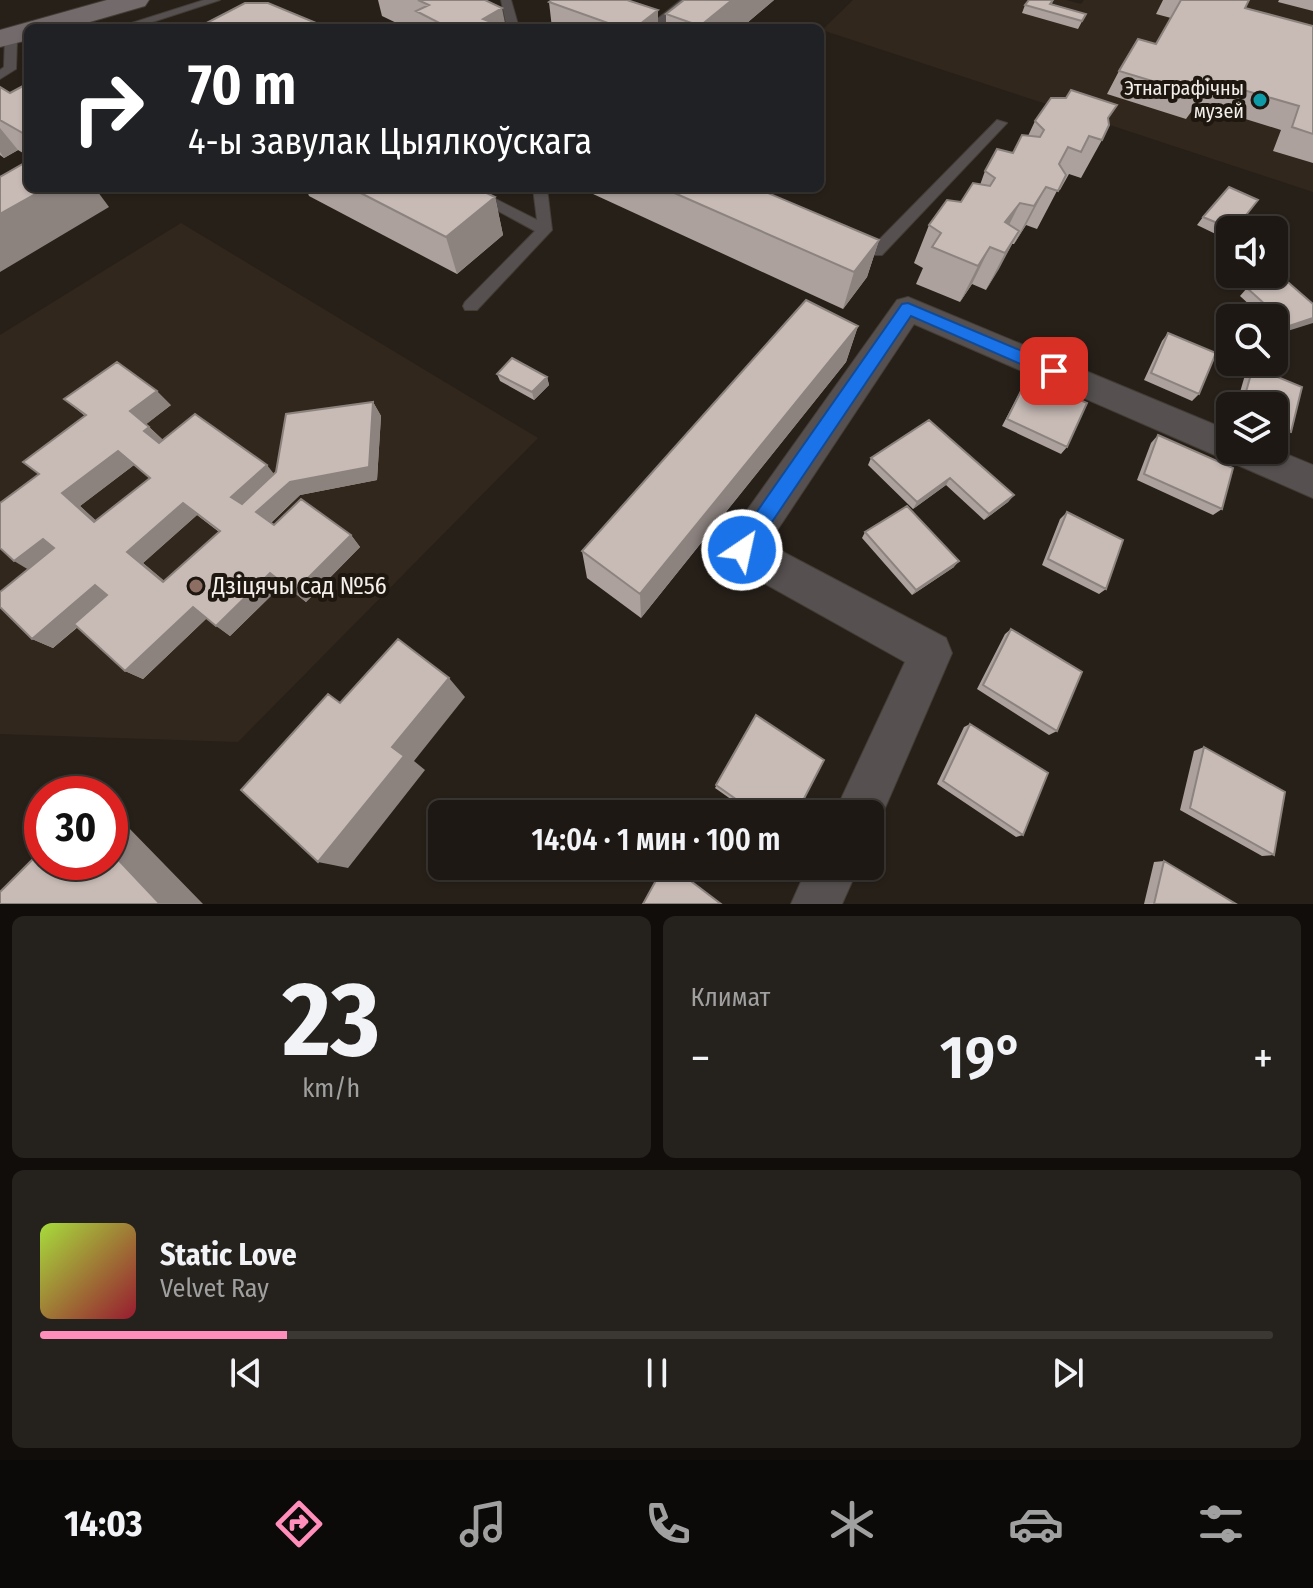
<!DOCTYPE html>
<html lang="ru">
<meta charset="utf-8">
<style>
body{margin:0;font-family:"Fira Sans Condensed",sans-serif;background:#25211c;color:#f1f3f6;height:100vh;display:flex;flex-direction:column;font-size:30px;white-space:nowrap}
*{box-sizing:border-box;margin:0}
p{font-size:26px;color:#a0a0a0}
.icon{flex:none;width:44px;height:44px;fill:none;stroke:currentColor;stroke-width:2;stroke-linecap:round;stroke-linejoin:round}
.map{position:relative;height:904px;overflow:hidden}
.sheet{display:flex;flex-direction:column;gap:12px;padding:12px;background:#100d0a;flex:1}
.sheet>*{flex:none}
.hud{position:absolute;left:24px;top:24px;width:800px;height:168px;border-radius:12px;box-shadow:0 2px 6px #0004,0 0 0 2px #3b3733;background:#202124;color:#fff;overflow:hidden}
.buttons{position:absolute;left:1216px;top:216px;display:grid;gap:16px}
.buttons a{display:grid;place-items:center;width:72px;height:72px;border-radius:12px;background:#1d1813;box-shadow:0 2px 6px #0004,0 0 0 2px #3b3733;font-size:40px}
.speed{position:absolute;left:24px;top:776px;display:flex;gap:16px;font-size:40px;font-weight:700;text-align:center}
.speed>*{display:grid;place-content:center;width:104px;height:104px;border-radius:50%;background:#1d1813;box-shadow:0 2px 6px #0004,0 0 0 2px #3b3733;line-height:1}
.speed .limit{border:12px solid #d22;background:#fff;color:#111}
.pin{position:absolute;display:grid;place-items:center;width:68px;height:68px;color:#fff;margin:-34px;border-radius:16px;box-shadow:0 4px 12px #0006}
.me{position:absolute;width:88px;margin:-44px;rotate:34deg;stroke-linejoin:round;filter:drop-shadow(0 0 6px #0008)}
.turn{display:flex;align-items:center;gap:28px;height:168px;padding:0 32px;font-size:36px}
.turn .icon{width:104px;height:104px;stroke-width:2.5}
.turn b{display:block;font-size:56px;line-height:68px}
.big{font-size:60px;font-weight:600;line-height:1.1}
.sheet .card{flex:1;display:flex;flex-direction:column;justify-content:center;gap:12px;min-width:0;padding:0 28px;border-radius:12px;background:#25211c}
.sheet .dial{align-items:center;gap:0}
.dial b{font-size:104px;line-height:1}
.song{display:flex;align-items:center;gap:24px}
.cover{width:96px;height:96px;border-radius:12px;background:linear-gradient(135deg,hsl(80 70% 55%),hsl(350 70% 35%))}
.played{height:8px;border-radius:4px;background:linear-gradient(90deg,#ff8eba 20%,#3b3733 20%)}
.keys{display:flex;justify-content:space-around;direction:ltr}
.heat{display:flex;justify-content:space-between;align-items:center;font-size:44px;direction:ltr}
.sheet .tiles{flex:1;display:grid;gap:12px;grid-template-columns:1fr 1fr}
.card:last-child{grid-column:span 2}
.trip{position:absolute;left:428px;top:800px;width:456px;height:80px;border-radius:12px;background:#1d1813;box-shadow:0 2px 6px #0004,0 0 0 2px #3b3733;font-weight:600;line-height:80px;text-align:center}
.dock{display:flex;height:128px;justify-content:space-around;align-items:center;background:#0c0a08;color:#a0a0a0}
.dock .icon{width:56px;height:56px}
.dock .current{color:#ff8eba}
.dock b{font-size:36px;color:#f1f3f6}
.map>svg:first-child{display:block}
.built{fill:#32271c}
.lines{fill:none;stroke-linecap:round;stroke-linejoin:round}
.service-casing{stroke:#443d36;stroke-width:2}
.minor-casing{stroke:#443d36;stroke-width:2}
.secondary-casing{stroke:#443d36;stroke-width:2}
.service{fill:#565150;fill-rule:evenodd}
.minor{fill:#565150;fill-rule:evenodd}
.secondary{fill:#736b6b;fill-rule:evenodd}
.wall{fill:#aca19d;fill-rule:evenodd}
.shaded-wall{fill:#8c837f}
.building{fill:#c8bbb6;stroke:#8c837f;stroke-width:2;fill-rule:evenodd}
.route{fill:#1a73e8;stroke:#114b97;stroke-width:2}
.culture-dot{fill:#0f9aa8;stroke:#1d1710;stroke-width:3}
.education-dot{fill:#8d6e63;stroke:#1d1710;stroke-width:3}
.labels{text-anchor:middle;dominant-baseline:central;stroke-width:8;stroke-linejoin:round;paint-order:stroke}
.far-poi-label{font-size:20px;fill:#f4efea;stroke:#1d1710;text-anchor:end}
.poi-label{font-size:24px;fill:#f4efea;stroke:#1d1710;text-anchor:start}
</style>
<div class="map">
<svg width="1313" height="904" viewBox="0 0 1313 904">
<rect width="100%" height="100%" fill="#272019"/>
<!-- built -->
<path class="built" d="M853,0H1066L1081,4L1084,0H1313V192L822,30Z
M181,223L538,438L238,742L0,734V335Z"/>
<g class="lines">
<defs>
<path id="service" d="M204,0H220L134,28H116Z
M501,0H511L519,28H507Z
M681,0H693L659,28H646Z
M11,33L28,35V41L17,40L16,69L0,79V70L4,67L5,36Z
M997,120L1007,123L882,255H872L849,244L847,240L854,235L875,244Z
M456,188H474L537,220L533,188H547L552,230L477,310H465L463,306L465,302L535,231Z"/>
<path id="minor" d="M908,297L1230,431V450L1274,449L1313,465V498L914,324L768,544L946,638L952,653L875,831L870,833V814H834L905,662L728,563L722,550L728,537L897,300Z
M808,866H859L842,904H791Z"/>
<path id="secondary" d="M107,0H149L145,6L69,28H28V40L0,47V30Z"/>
</defs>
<!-- service casing -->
<use href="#service" class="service-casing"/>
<!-- minor casing -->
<use href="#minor" class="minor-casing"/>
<!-- secondary casing -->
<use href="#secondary" class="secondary-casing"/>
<!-- service -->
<use href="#service" class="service"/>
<!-- minor -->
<use href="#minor" class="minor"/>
<!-- secondary -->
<use href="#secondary" class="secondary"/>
</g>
<!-- wall -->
<path class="wall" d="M378,0H485L506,28H407L382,16Z
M684,0H774L741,28H666V14Z
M1029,0H1053L1052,4L1086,14L1078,29L1022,13L1025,5Z
M1163,0H1249L1245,8L1313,26V163L1273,151L1281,130L1197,104L1186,119L1107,94L1119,71L1156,44L1171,18L1156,14Z
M1279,0H1313V11L1278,2Z
M549,2L658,28H552Z
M0,87L10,93L28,89V156L18,150L4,158L0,155Z
M1109,120L1102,140L1081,178L1069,174L1060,190L1058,189L1037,229L1026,225L1014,244H1012L986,290L972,284L960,302L916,284L923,268L914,263L929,225L961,202L980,185L985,171L1013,153L1028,136L1035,121Z
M306,188H476L495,197L503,235L457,274L309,196Z
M580,188H756L879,240L867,277L843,309Z
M1203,217L1234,230H1230V235L1226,239L1197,225Z
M1247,288L1313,304L1281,333L1274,327V318H1264L1240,296Z
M858,326L846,362L641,618L587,578L582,551Z
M1168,333L1199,394L1192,401L1144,380L1162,341Z
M1253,367L1291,432L1282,439L1274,436V406H1236L1245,375Z
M497,374L547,377L549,385L534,400L500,381Z
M1028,377L1067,447L1061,454L1002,426Z
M64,399L171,405L146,424L163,440L274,474L373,402L381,416L377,480L300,495L271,523L274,525L351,535L360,547L306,602L283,584L230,636L207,618L143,679L125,671L78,627L53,648L32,639L28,569L39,474L85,416ZM134,465L150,478L96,521L80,506ZM197,515L219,532L164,581L143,563Z
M929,420L1014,495L1008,502L984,520L946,485L913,509L868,465L871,458Z
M1158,435L1222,509L1213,515L1137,480L1151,443Z
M1067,512L1106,589L1099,594L1042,565L1060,519Z
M865,532L954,567L912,595L862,538Z
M1011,629L1057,731L1049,735L977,689L1005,634Z
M756,715L796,814H752L715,788Z
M970,724L1023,835L1016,837L937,784L964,727Z
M1204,747L1274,855L1262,856L1180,810L1194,751Z
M1164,861L1236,904H1144L1154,862Z"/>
<!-- shaded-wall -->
<path class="shaded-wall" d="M732,0H774L741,28H700V26Z
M502,8L506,28H481L483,19Z
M658,10V28H635Z
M0,128L18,150L4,158L0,152Z
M1046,187L1026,225L1014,244L1034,206Z
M46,188H95L109,207L0,272V214Z
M495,197L503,235L457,274L446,237Z
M1020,203L1001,241L1005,222Z
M1019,231L999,269L986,290L1005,253Z
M879,240L867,277L843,309L854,272Z
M990,247L972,284L960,302L978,266Z
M1313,318V323L1281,333L1289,326Z
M858,326L846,362L641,618L640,594Z
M547,377L549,385L534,400L532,392Z
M157,391L171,405L144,426L130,411Z
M373,402L381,416L377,480L300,495L268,525L256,512Z
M149,427L164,441L158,445L144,431Z
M118,451L134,465L80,506L111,534L94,522L62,493Z
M267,465L278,479L244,509L231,497Z
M950,478L946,485L913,509L917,502Z
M1014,495L1008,502L984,520L989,514Z
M183,503L197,515L143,563L179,593L163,582L127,552Z
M351,535L360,547L306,602L294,592Z
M43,539L62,551L34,573L14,561Z
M959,561L954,567L912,595L916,590Z
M270,573L283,584L230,636L216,626Z
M95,585L113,596L53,648L32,639Z
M193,607L208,617L143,679L125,671Z
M449,678L465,697L414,761L425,770L348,868L318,862L392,747Z
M110,822L126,825L203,904H160L110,851Z"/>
<!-- building -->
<path class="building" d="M418,0H485L502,8L483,19L491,22L481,27L483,28H449L416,11L429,5Z
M552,0H627L658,10L635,28H622L549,2Z
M684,0H732L700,26L666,14Z
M1029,0H1053L1050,4L1086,14L1082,21L1025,5Z
M1181,0H1249L1245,8L1313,26V134L1292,127L1299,106L1209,80L1202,96L1119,71L1138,39L1156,44Z
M245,3H268L328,28H197Z
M23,86L28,89V136L0,120V87L10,93Z
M1071,90L1117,105L1108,118L1109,125L1102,140L1089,136L1081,152L1068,147L1059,164L1066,175L1058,191L1046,187L1034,206L1020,203L1005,222L1019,231L1005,253L990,247L978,266L932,247L941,233L929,225L947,200L961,202L973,183L990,186L995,178L985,171L997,149L1013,153L1022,135L1040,137L1044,130L1035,121L1051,98H1066Z
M28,161V188H46L0,214V177Z
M1229,187L1258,200L1234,230L1203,217Z
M351,188H476L495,197L446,237Z
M663,188H756L879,240L854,272Z
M1282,277L1313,304V318L1289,326L1247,288Z
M806,300L858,326L640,594L582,551Z
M1168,333L1216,353L1199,394L1151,373Z
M512,358L547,377L532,392L497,374Z
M117,362L157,391L130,411L149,427L144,431L159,443L195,414L267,465L231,497L242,504L276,472L286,414L373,402L369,467L290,482L256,512L274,525L301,499L351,535L294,592L270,573L216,626L193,607L125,671L74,624L107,595L95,585L32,639L0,607V592L54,548L43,539L14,561L0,548V503L39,474L23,462L86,415L64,399ZM118,451L150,478L94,522L62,493ZM183,503L220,531L163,582L127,552Z
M1253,367L1302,387L1291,432L1274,425V406H1242Z
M1028,377L1087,403L1067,447L1007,419Z
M929,420L1014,495L989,514L950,478L917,502L871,458Z
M1158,435L1233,468L1222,509L1144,474Z
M907,506L959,561L916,590L865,532Z
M1067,512L1123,540L1106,589L1048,559Z
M1011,629L1082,672L1057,731L983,685Z
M398,639L449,678L392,747L404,756L318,862L241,790L328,694L340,703Z
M756,715L824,760L796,814H757L716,785Z
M970,724L1048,773L1023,835L943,781Z
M1204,747L1285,792L1274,855L1190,808Z
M42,850V862H110V851L160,904H0V892Z
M1164,861L1236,904H1154Z
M664,866H671L721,904H643Z"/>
<!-- route -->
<path class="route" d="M908,303L1060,367L1063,371L1060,376H1048L911,316L749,556L742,559L735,556L732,550L735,543L902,304Z"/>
<!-- markers -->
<circle class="culture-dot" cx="1260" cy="100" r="8"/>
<circle class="education-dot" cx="196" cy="586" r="8"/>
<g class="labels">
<!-- far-poi labels -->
<g class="far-poi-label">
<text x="1244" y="88">Этнаграфічны<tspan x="1244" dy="23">музей</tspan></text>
</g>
<!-- poi labels -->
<g class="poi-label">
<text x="212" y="586">Дзіцячы сад №56</text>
</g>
</g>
</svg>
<div class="buttons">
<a><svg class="icon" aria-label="sound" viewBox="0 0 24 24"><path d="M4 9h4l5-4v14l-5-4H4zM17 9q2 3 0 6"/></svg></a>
<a><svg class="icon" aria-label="search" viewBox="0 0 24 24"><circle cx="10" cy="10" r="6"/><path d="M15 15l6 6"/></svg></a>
<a><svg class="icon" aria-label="layers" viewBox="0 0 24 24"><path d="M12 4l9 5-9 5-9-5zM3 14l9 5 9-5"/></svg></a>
</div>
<div class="speed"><div class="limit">30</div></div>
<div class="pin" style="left:1054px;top:371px;background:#d93025"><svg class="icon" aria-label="arrive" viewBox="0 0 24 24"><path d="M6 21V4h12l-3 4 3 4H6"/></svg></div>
<svg class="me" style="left:742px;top:550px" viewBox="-20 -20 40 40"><circle r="17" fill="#1a73e8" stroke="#fff" stroke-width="3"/><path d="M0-11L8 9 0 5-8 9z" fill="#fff"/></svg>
<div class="trip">14:04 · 1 мин · 100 m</div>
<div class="hud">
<div class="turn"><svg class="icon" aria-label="right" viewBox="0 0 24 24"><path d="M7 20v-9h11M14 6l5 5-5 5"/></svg><div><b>70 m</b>4-ы завулак Цыялкоўскага</div></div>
</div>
</div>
<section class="sheet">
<div class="tiles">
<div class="card dial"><b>23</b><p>km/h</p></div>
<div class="card"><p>Климат</p>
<div class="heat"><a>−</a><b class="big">19°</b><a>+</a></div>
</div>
<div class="card">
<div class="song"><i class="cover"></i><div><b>Static Love</b><p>Velvet Ray</p></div></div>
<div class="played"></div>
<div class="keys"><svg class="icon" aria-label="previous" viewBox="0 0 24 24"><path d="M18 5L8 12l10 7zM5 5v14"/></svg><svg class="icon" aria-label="pause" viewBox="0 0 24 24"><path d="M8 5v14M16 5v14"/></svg><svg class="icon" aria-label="next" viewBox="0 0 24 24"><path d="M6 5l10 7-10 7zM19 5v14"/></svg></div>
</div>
</div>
</section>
<nav class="dock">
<b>14:03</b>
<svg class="icon current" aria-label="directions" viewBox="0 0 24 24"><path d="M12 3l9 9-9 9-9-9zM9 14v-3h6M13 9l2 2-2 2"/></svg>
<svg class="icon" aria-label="music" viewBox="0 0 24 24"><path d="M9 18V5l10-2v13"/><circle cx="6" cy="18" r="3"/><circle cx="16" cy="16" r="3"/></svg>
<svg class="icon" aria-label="phone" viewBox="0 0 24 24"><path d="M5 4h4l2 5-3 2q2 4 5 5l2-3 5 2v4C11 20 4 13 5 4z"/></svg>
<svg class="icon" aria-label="climate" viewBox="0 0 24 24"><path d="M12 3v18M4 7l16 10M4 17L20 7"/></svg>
<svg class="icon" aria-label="car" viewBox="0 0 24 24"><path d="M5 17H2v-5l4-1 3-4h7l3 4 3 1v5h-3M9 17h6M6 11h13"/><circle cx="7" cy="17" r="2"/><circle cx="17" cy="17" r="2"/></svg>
<svg class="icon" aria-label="filters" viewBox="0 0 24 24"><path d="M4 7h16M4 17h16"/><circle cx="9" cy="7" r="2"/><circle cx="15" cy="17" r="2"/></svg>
</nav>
